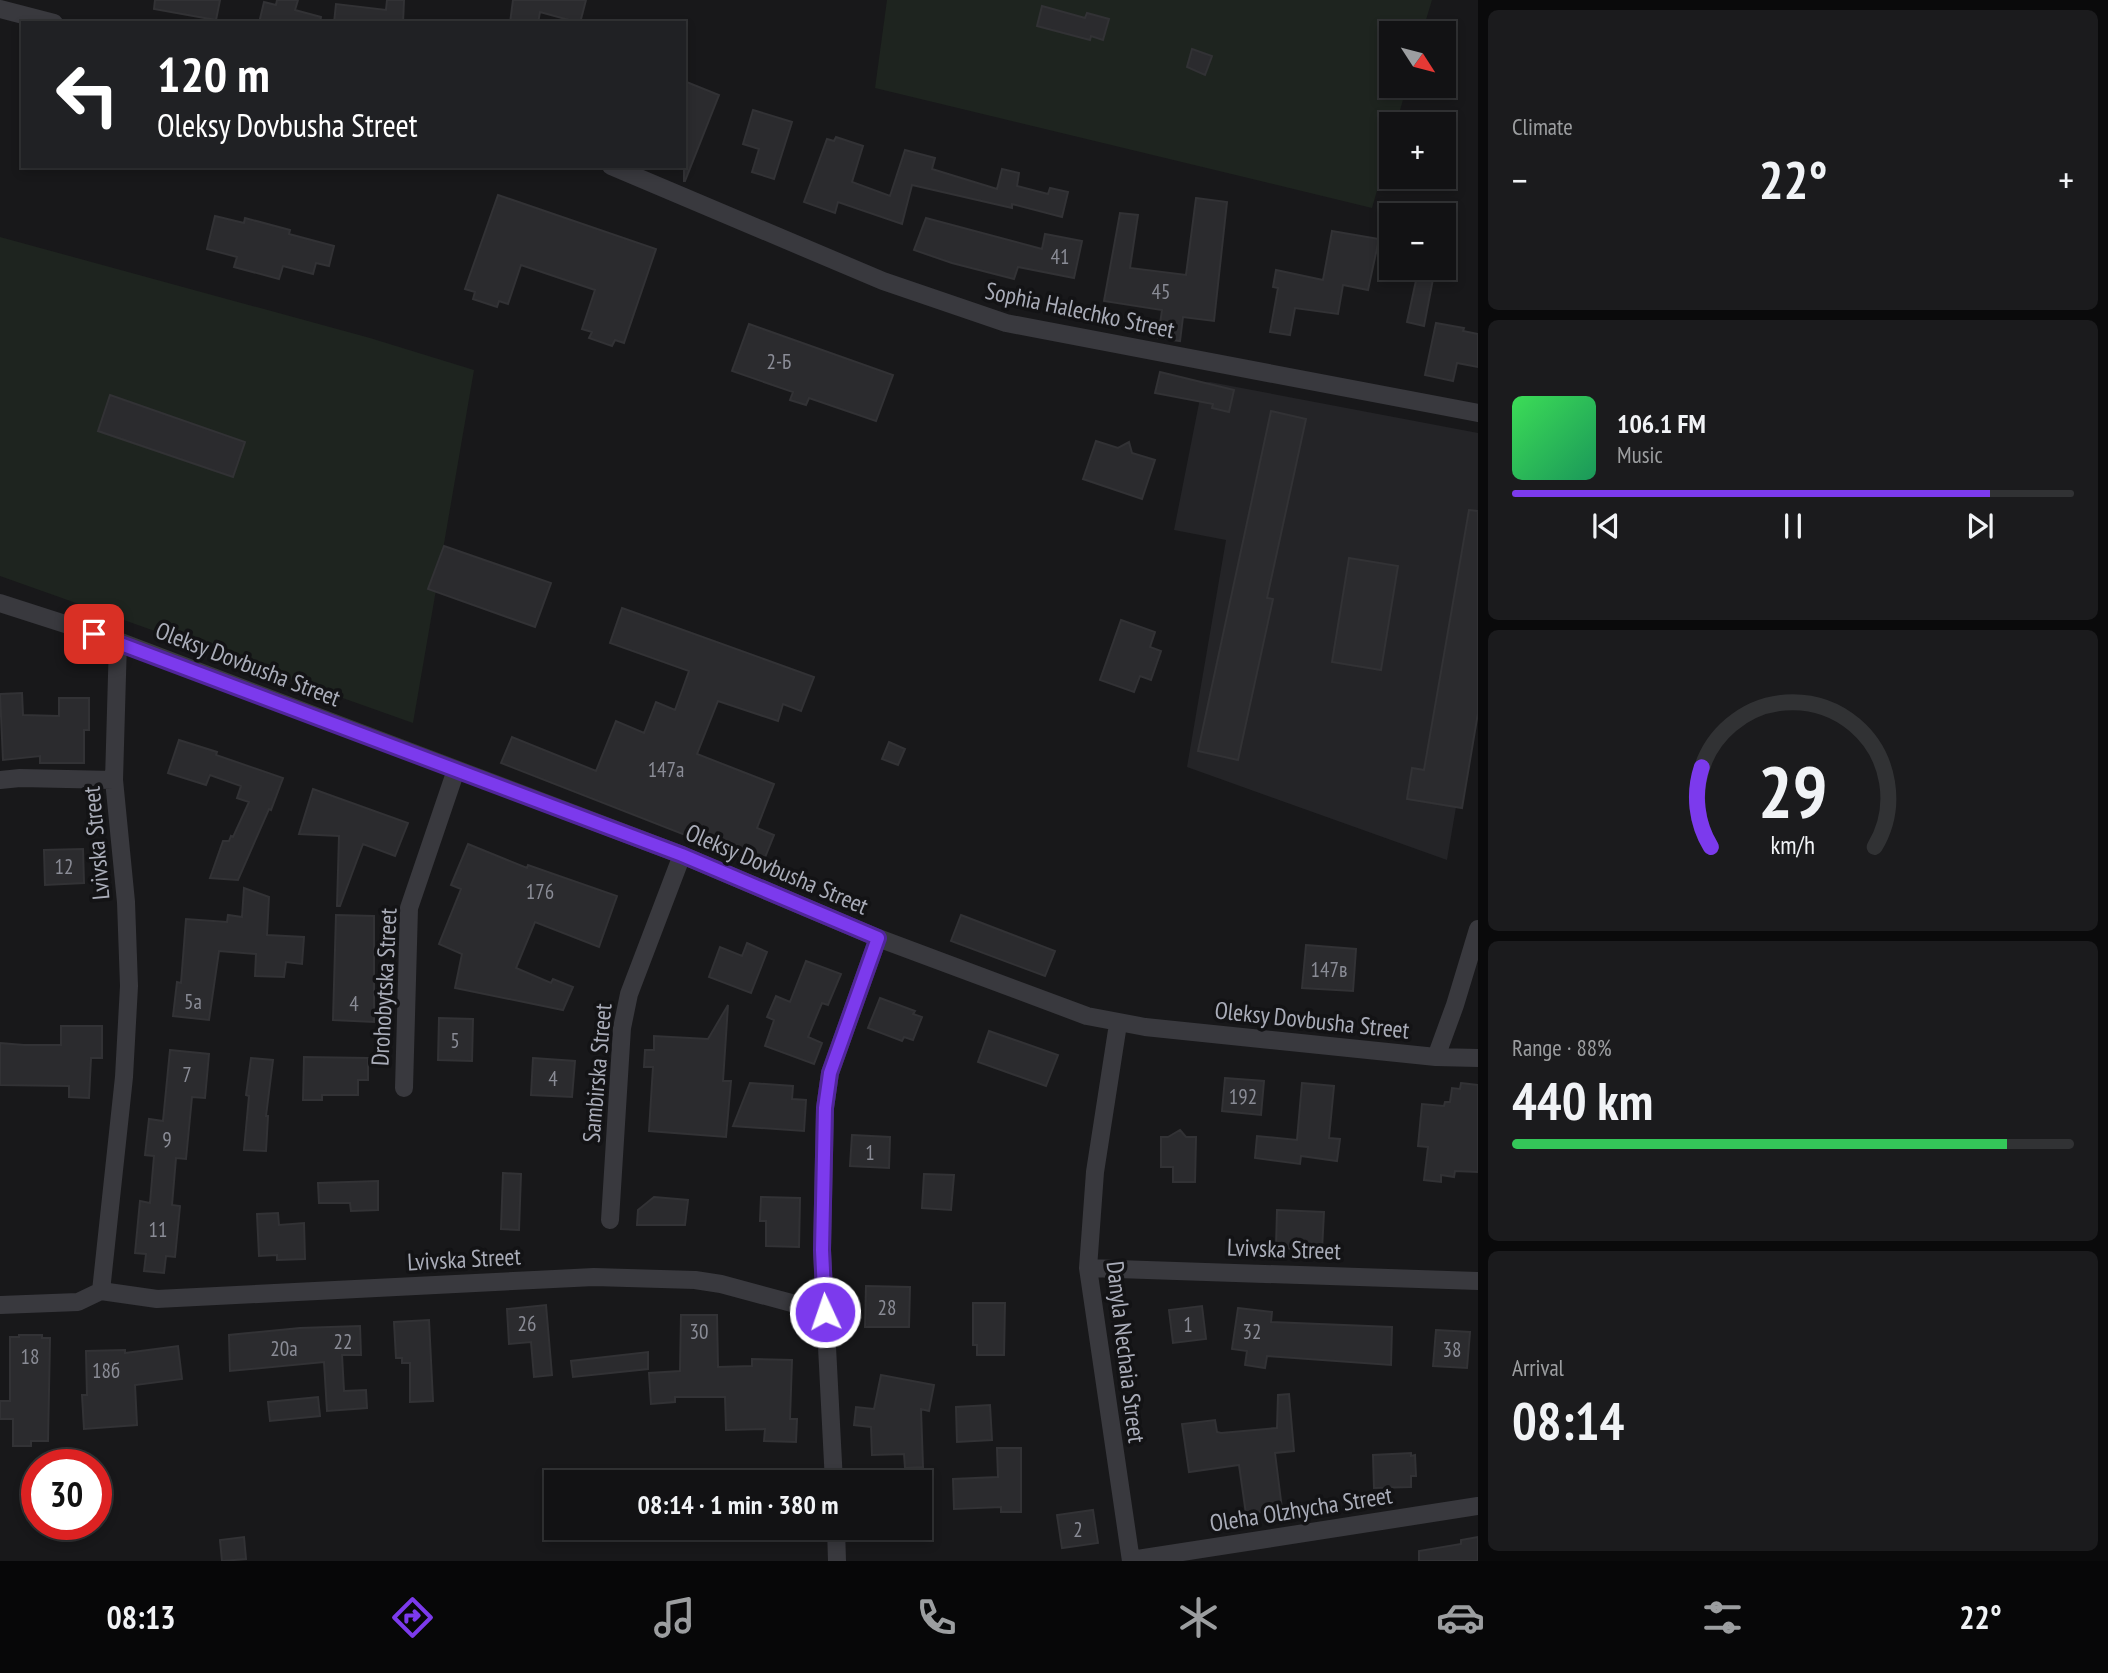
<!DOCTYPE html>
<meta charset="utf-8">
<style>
body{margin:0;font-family:"PT Sans Narrow",sans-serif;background:#1b1b1d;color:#f1f3f6;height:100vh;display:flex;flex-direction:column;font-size:26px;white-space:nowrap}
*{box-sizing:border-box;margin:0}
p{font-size:23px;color:#9c9ea0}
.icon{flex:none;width:38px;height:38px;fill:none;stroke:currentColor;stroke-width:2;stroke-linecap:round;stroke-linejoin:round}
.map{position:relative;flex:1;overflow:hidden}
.sheet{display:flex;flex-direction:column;gap:10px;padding:10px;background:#0a0a0b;width:630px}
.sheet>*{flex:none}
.guide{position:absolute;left:21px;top:21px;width:665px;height:147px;border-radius:0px;box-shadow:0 4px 10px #0003,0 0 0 2px #313234;background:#202124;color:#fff;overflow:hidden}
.needle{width:46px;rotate:126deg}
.fabs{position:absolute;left:1379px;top:21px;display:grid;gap:14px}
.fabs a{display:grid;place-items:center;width:77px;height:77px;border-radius:0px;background:#121214;box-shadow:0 4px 10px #0003,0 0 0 2px #313234;font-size:35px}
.speed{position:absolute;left:21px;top:1449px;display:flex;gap:14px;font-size:35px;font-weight:700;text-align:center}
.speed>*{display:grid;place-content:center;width:91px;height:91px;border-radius:50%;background:#121214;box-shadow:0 4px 10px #0003,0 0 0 2px #313234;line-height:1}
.speed .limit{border:10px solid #d22;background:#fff;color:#111}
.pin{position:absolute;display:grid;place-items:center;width:60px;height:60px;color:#fff;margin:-30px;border-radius:14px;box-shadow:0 4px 10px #0006}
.me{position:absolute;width:77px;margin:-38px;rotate:357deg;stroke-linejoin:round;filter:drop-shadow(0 0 5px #0008)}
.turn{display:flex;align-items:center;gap:24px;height:147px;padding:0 21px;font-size:32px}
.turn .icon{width:91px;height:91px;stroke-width:2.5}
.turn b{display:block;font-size:49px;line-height:60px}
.big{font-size:52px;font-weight:800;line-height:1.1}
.sheet .widget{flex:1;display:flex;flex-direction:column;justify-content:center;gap:10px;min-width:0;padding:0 24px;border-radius:10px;background:#1b1b1d}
.sheet .dial{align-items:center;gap:0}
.dial svg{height:182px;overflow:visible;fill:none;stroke:#313234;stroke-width:7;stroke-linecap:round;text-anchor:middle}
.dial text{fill:#f1f3f6;stroke:none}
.song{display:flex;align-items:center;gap:21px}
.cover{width:84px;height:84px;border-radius:10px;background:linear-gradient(135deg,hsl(130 70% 55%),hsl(150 70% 35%))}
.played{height:7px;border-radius:4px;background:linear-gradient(90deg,#7c3aed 85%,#313234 85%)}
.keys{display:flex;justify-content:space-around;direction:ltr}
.heat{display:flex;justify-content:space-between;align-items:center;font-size:38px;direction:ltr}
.charge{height:10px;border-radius:5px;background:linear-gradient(90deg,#34c759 88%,#313234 0)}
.trip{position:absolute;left:544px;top:1470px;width:388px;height:70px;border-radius:0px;background:#121214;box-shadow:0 4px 10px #0003,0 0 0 2px #313234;font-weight:800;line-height:70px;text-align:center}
.tab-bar{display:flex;height:112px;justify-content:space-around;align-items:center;background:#070708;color:#9c9ea0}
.tab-bar .icon{width:49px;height:49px}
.tab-bar .on{color:#7c3aed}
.tab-bar b{font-size:32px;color:#f1f3f6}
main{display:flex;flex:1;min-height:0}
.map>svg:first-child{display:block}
.built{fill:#242427}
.green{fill:#1e241f}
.building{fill:#2b2b2e;stroke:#323235;stroke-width:2}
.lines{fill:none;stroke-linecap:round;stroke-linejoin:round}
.minor{stroke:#39393e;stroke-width:18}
.route-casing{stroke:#51269a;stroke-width:18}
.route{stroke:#7c3aed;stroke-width:12}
.labels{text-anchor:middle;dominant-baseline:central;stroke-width:7;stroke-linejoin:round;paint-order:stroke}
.number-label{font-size:21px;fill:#8a8c96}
.street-label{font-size:24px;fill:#aaadb9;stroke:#131315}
</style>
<main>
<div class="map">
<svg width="1478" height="1561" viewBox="0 0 1478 1561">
<rect width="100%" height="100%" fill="#18181a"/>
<!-- built -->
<path class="built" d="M1210,382L1478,433V678L1447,860L1187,767L1226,540L1174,530L1203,383Z"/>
<!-- green -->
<path class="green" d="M887,0H1432L1422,33H1391V86H1407L1396,124H1391V142L1372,208L875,88Z
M0,237L370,338L474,370L413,723L0,576Z"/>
<!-- building -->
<path class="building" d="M155,0H220L216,20L154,9Z
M277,0H298L295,10L321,17L320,23H259L264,2L276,5Z
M387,0H404L403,23H334L336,4L386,10Z
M513,0H586L580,23L540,12L538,23H510Z
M1042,6L1085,18L1087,13L1109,19L1103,40L1091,36L1090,40L1037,26Z
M1192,49L1212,56L1205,75L1187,67Z
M684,81L719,95L685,181H684Z
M753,110L792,122L774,179L752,172L759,149L743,144Z
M836,137L863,146L852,182L890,196L905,150L935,158L932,169L997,189L1002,169L1019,173L1017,186L1048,194L1050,188L1068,192L1062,217L1012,204V208L912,185L902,224L838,202L835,213L804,202L827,139L834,141Z
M498,195L656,249L624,343L615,340L612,346L589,338L592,332L582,329L595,290L521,265L508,304L499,301L497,307L473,299L475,292L465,289Z
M1196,198L1227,202L1214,321L1183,317L1180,341L1158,338L1162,310L1104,301L1120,213L1138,215L1130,268L1186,275Z
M215,216L244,223L245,218L290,230L289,234L334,246L329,266L316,263L313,274L283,266L279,279L234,267L237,257L207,249Z
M926,218L1042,249L1045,234L1082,241L1074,278L1018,267L1014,279L952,263L914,250Z
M1332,231L1379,239L1368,290L1343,285L1338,314L1295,308L1290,335L1270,332L1278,288L1273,287L1276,270L1323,280Z
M1417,276L1433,279L1424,326L1407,322Z
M1436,323L1464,328L1463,331L1478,334V367L1457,363L1453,381L1425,375Z
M749,324L893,375L876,421L809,398L806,405L790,400L793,392L732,371Z
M1160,372L1234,390L1229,412L1212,408L1213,404L1155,393Z
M110,395L245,442L233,477L98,431Z
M1271,411L1306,419L1267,598L1273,599L1238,760L1198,751Z
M1096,441L1118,448L1129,442L1132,453L1155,460L1142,499L1083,479Z
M1469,510L1478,511V713L1462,808L1407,799L1412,768L1424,770Z
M444,546L551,583L535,627L428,589Z
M1349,558L1398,566L1381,670L1332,662Z
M622,608L814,677L801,711L783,704L778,721L718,701L697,754L774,784L757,828L774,835L762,865L501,763L512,737L596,771L616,721L644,733L656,702L675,710L689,671L610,643Z
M1121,620L1155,632L1150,647L1161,651L1151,680L1140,676L1134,692L1100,680Z
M22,693L23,715L59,716V698H89V730H84V763H40V756L3,760L0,694Z
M179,740L217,752L216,755L283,778L271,810L269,809L238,880L210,878L223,841H229L231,836L233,837L249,802L237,798L241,786L210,775L206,785L168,773Z
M889,742L905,749L898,765L882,759Z
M313,789L408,823L395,856L363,844L340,906H337L339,836L299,834Z
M468,844L527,868L528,865L617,896L599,947L535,922L516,968L551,983L553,979L573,987L563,1010L455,988L462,954L439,944L461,889L451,885Z
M83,849L84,883L45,885L44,850Z
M244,888L269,897L267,935L304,937L302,964L286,962L284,977L255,976L256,954L219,951L209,1020L173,1016L177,982L181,983L186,919L227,922L228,915L242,917Z
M336,915L374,916V1022L333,1020Z
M961,915L1055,951L1045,976L951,941Z
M747,943L767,952L751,993L709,977L720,947L742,956Z
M1306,945L1356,949L1353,991L1302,988Z
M806,961L841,974L828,1005L822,1003L808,1037L822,1043L814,1064L765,1046L774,1020L767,1017L776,996L790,1002Z
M880,998L915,1011L913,1014L922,1017L913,1040L904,1037L902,1041L868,1028Z
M728,1005L723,1081H731L726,1137L649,1131L653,1067H644L645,1050H654V1036L708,1039Z
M439,1018L473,1019L472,1061L438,1060Z
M61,1026H102V1058H91L89,1098L69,1097V1086L0,1085V1043L24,1045H61Z
M989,1031L1058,1055L1046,1086L978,1062Z
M170,1050L209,1054L205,1098L192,1097L186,1159L176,1158L172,1205L180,1206L175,1257L166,1256L164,1273L144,1271L146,1254L135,1253L140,1201L150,1203L154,1156L145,1155L149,1119L163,1121Z
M304,1057L368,1058V1080H358V1095H322V1100H303Z
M251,1058L273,1060L266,1116H268L266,1151L244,1150L249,1096L246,1095Z
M533,1058L575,1061L572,1097L531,1095Z
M1225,1078L1264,1081L1261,1115L1222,1111Z
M750,1083L793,1086L792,1099L806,1100L804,1131L733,1126Z
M1302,1083L1334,1086L1329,1138L1340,1139L1337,1161L1301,1156L1300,1164L1255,1158L1257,1136L1297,1140Z
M1461,1083L1478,1085V1172L1455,1171L1454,1177L1441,1175V1182L1424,1180L1428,1147L1418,1146L1422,1104L1444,1106L1445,1102H1450L1452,1088L1460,1089Z
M1180,1130L1186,1137H1196L1195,1182H1173V1167H1161V1137H1168Z
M852,1135L890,1137L889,1168L850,1166Z
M503,1173L521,1174L519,1230L501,1229Z
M924,1174L954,1175L951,1210L922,1208Z
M378,1181V1210L351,1211L350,1203H319L318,1183Z
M654,1197L688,1200L685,1225H637L638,1210Z
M761,1197L800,1198L799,1247L766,1246V1221H760Z
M1277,1210L1324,1212L1322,1250L1276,1248Z
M278,1213L279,1225L304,1223L305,1259L277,1260V1255L259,1256L257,1214Z
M866,1286L910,1287L909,1327H865Z
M973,1303H1005L1004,1355H977V1345H973Z
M546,1305L552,1375L534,1377L531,1342L509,1344L507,1309Z
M1202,1306L1206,1339L1173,1343L1169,1310Z
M1238,1308L1272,1312L1271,1322L1392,1327L1391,1365L1267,1356L1265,1368L1245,1365L1247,1351L1232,1349Z
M681,1315H717L718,1367L752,1366V1359L792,1360L790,1419H797L796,1442L764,1441L765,1429L726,1430L725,1397H675V1402L651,1404L649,1373L680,1371Z
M429,1320L433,1401L410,1402V1363H402V1358H396L394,1322Z
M360,1326L361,1355H342L344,1391L366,1390L367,1408L327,1411L324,1362L230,1371L229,1335L300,1328Z
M1436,1330L1470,1332L1467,1368L1433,1366Z
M19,1335H42V1338H50L48,1441H31V1446H13V1419H0V1401H10V1337H19Z
M178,1346L182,1379L135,1385L137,1425L84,1429L82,1395H87L86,1351L125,1350V1353Z
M648,1352V1369L573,1377L571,1361Z
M881,1375L934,1385L929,1411L921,1409L923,1467L905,1468L904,1454L872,1455L871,1427L854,1425L856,1407L874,1409Z
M1289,1394L1294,1451L1275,1453L1282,1509L1246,1514L1239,1465L1189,1472L1182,1424L1215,1420L1217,1432L1221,1433L1277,1428L1278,1395Z
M318,1397L320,1416L270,1421L268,1402Z
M990,1405L992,1440L957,1442L956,1407Z
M997,1448H1021V1512H1001V1507L954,1509L953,1479L998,1477Z
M1411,1453V1456L1415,1455L1416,1476H1411V1487L1374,1488L1373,1455Z
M1093,1510L1098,1543L1062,1548L1057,1515Z
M244,1537L246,1559L222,1561L220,1540Z
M1478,1537V1561H1419V1551L1461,1544V1540Z"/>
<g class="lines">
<!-- minor -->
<path class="minor" d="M0,9L54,23
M611,166L883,281L1006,323L1478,413
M0,603L118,641L682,855L878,938L1087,1016L1145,1027L1436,1057L1478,1058
M0,780L20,778L114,780
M1118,1024L1095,1172L1088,1268L1131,1561
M1436,1057L1455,1005L1478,929
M404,1088L409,908L456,770
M610,1220L622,1028L629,994L682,855
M1088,1268L1478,1281
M101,1291L124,1077L129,986L126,902L114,780L118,641
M0,1305L78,1302L101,1291L157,1299L594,1277L695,1280L721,1284L825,1312
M834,1482L822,1250L825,1108L830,1073L878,938
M836,1528L837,1561
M1131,1560L1478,1506"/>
</g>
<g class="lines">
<defs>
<path id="route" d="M94,634L682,855L878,938L830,1073L825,1108L822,1250L825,1312"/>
</defs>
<!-- route casing -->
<use href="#route" class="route-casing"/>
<!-- route -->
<use href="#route" class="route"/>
</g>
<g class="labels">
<!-- number labels -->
<g class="number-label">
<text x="1060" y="256">41</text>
<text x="1161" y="291">45</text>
<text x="779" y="361">2-Б</text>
<text x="666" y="769">147а</text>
<text x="64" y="866">12</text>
<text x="540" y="891">176</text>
<text x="1329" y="969">147в</text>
<text x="193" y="1001">5а</text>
<text x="354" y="1003">4</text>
<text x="455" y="1040">5</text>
<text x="187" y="1074">7</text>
<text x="553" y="1078">4</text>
<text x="1243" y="1096">192</text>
<text x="167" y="1139">9</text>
<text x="870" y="1152">1</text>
<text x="158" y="1229">11</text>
<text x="887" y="1307">28</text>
<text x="527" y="1323">26</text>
<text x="1188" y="1324">1</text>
<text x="699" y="1331">30</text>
<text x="1252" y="1331">32</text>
<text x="343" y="1341">22</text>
<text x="284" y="1348">20а</text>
<text x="1452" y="1349">38</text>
<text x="30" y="1356">18</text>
<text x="106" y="1370">18б</text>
<text x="1078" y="1529">2</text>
</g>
<!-- street labels -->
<g class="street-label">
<text transform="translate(1080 310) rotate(12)">Sophia Halechko Street</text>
<text transform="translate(248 664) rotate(21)">Oleksy Dovbusha Street</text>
<text transform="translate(96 843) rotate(-95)">Lvivska Street</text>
<text transform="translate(777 869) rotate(23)">Oleksy Dovbusha Street</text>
<text transform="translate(384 987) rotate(-87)">Drohobytska Street</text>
<text transform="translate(1312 1020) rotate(6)">Oleksy Dovbusha Street</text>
<text transform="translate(597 1073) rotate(-85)">Sambirska Street</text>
<text transform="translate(1284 1249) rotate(2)">Lvivska Street</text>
<text transform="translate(464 1259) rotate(-3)">Lvivska Street</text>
<text transform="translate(1126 1352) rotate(83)">Danyla Nechaia Street</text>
<text transform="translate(1301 1509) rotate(-9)">Oleha Olzhycha Street</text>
</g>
</g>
</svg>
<div class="fabs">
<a><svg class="needle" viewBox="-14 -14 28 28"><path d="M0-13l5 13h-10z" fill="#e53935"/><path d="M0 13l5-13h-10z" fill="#9c9ea0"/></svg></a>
<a>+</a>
<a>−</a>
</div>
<div class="speed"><div class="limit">30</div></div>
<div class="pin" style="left:94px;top:634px;background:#d93025"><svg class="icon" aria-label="arrive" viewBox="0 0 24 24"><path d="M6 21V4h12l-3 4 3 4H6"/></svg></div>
<svg class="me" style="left:825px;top:1312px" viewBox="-20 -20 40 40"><circle r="17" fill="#7c3aed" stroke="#fff" stroke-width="3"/><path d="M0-11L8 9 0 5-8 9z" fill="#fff"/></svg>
<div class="trip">08:14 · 1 min · 380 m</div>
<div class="guide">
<div class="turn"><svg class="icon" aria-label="left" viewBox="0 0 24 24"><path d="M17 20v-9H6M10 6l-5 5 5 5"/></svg><div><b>120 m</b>Oleksy Dovbusha Street</div></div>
</div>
</div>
<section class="sheet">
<div class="widget"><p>Climate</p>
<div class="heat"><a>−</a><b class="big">22°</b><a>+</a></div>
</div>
<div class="widget">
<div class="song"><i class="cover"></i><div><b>106.1 FM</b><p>Music</p></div></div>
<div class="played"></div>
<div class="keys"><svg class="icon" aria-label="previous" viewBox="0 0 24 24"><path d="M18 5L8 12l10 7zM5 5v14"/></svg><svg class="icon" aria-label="pause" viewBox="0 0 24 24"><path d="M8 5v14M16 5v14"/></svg><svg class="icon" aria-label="next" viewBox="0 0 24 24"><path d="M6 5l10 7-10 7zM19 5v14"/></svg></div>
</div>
<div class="widget dial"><svg viewBox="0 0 100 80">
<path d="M14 69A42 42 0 1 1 86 69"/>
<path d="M14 69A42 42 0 0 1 10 34" stroke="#7c3aed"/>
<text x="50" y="56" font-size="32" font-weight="700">29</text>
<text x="50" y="72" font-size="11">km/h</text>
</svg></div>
<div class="widget"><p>Range · 88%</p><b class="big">440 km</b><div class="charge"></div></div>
<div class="widget"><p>Arrival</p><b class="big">08:14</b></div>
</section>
</main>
<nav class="tab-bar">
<b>08:13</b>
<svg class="icon on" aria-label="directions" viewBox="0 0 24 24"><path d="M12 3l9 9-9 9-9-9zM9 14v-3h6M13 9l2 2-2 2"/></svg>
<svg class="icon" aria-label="music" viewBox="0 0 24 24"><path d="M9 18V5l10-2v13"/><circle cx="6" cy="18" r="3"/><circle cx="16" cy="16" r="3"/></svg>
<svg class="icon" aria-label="phone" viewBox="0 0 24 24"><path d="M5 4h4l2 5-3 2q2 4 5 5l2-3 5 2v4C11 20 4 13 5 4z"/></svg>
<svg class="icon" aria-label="climate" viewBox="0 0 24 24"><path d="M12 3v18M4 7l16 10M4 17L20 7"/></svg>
<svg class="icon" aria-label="car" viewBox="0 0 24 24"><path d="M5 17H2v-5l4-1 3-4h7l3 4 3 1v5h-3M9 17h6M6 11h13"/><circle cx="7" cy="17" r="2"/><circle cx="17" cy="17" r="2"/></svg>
<svg class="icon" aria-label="filters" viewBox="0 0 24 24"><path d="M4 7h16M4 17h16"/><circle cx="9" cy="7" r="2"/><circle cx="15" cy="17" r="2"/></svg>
<b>22°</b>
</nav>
